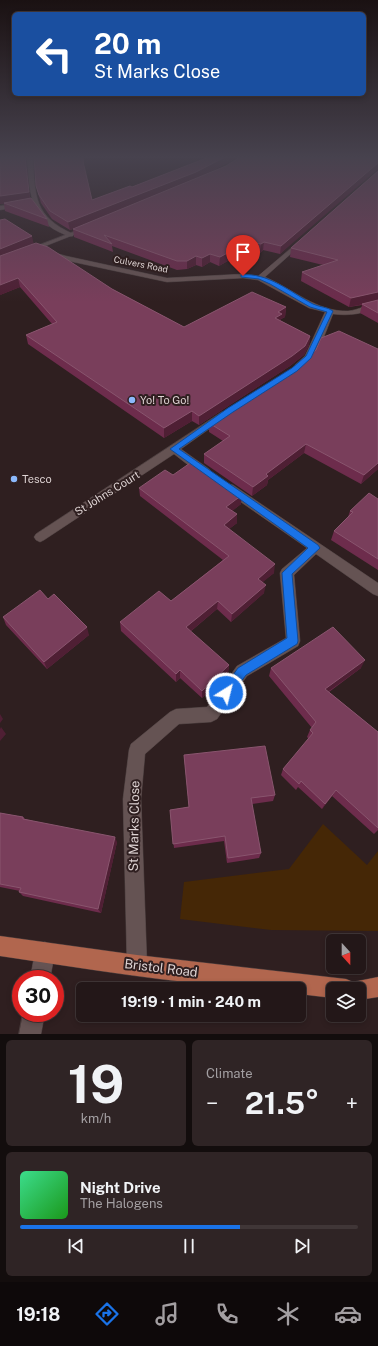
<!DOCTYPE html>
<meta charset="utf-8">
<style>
body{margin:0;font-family:"Public Sans",sans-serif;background:#2f2425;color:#f1f3f6;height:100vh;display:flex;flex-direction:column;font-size:15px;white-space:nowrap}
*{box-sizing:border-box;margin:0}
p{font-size:13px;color:#a39fa2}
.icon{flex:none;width:22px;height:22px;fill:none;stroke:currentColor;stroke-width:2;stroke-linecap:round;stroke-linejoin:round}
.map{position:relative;height:1034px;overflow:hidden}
.sheet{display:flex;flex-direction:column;gap:6px;padding:6px;background:#130d0d;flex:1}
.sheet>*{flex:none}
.top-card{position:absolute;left:12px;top:12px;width:354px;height:84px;border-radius:6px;box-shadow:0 2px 6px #0003,0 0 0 1px #403637;background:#1a4fa0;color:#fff;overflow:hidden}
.needle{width:26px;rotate:159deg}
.tools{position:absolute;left:326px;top:934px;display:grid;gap:8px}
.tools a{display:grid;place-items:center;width:40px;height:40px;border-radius:6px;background:#231718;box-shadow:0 2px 6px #0003,0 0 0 1px #403637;font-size:20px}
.speed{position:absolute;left:12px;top:970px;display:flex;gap:8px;font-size:20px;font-weight:700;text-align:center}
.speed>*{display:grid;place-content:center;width:52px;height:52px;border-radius:50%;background:#231718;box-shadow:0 2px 6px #0003,0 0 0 1px #403637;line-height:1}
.speed .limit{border:6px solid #d22;background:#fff;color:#111}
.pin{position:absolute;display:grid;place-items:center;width:34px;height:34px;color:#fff;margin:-41px -17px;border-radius:50% 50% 50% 0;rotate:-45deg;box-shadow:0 0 4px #0007}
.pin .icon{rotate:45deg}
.me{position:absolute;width:44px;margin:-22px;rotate:36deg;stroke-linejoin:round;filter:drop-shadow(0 0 3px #0008)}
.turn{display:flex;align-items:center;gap:14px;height:84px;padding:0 16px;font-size:18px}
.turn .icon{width:52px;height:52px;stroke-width:2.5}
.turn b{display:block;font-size:28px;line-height:34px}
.big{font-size:30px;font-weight:700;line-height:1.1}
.sheet .widget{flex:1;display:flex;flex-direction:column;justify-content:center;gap:6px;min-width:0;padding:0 14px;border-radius:6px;background:#2f2425}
.sheet .dial{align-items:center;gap:0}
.dial b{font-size:52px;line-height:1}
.song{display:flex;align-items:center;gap:12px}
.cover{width:48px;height:48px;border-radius:6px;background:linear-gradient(135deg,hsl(150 70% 55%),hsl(120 70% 35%))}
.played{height:4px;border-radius:2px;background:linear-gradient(90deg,#1a73e8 65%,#403637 65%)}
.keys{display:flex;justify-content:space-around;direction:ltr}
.heat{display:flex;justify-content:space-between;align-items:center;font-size:22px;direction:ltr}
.sheet .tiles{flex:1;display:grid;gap:6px;grid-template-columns:1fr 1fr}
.widget:last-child{grid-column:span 2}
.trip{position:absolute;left:76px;top:982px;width:230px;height:40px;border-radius:6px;background:#231718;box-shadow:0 2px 6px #0003,0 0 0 1px #403637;font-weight:700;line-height:40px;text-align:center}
.menu{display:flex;height:64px;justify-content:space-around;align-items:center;background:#0e090a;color:#a39fa2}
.menu .icon{width:28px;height:28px}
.menu .on{color:#1a73e8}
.menu b{font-size:18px;color:#f1f3f6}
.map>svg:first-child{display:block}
.green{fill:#452706}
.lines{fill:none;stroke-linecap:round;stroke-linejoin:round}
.street-casing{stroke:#4a3e3e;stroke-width:1}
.secondary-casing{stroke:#4a3e3e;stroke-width:1}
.primary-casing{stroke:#4a3e3e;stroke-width:1}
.street{fill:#655353;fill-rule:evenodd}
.secondary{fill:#655353;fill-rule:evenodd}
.primary{fill:#b1664e;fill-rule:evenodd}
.wall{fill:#6d2c4c}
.shaded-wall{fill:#4f1f34}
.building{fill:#793e5b;stroke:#89556e}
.route{fill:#1a73e8;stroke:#114b97}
.poi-dot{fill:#8cb9fc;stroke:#2f1f20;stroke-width:1.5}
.labels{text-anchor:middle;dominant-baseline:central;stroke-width:4;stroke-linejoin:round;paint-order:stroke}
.far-street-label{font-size:9px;fill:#ded3d3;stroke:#2f1f20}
.poi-label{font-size:11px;fill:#ded3d3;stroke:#2f1f20;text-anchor:start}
.street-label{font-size:11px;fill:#ded3d3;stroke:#2f1f20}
.near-street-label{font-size:13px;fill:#ded3d3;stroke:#2f1f20}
</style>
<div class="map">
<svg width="378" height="1034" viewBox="0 0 378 1034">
<rect width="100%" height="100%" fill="#2f1f20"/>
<!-- green -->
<path class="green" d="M323,824L367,865L378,851V931L271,930L180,919L184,882L289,869Z"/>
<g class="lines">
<defs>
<path id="street" d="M27,157H33C35,197 34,216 73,234V236C68,237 64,234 59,232C29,218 29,186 27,157Z
M20,203L23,205L22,206L0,210V206Z
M302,239L304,240V242L265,277C293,289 317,312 348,311C359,310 368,304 378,302V307C363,314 349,316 333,314C327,328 316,364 300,368L295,365L305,356L325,312L309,308L258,280L243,278L167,282L64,260L48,254L52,252L66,256L167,278L243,274L258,276Z
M222,412L226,413L227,415L226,417L181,449L209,469L211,472L209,475H201L174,454L44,540L40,542L36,540L34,537L36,534Z
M229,484L233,485L378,583V596L373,594L316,554L294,575L300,641L298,646L247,676L217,719L211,722L179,724L145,754L141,799L147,965L144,972L137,975L130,972L127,965L123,799L129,750L131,744L170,712L176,709L207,707L237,666L286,638L280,573L282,569L307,548L225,491L223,488L225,485Z
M45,942L52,945L55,952L50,979H30L35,952L38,945Z
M23,1013H45L41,1034H19Z"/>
<path id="secondary" d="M86,227L91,228L0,264V260Z"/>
<path id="primary" d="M0,936L137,955L346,979L353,982L378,977V997L359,1000V989H333V998L299,994V989C201,989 98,970 0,956Z"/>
</defs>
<!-- street casing -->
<use href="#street" class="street-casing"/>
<!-- secondary casing -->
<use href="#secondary" class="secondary-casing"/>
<!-- primary casing -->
<use href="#primary" class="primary-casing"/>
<!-- street -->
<use href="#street" class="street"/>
<!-- secondary -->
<use href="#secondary" class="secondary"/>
<!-- primary -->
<use href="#primary" class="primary"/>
</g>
<!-- wall -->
<path class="wall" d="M0,157H26L30,198L47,219L49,227L5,211L4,204H0Z
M34,157H84V164H83L92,200L132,187L209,157H238L208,173L378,157L280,254L263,250L260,253L251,250L249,252L245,251L219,266L210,262L202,267L196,265L187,269L177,270L112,246L113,252L74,237L73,229L70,230L52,219L41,203L36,186Z
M378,171V323L360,313L362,305L349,307L301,281L302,272L323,265L290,257L291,248Z
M34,244L112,289L184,327L286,307L285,317L281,319V321L310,336L309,345L304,355L290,366L199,425L192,421L164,438L28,344L26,335L52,324L20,287L0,295Z
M299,364L378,469L361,484L304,453L268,480L267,485L252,496L204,463V454L223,441L209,432V423Z
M173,475L241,504L232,511L237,523L229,529L274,573L262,582L264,593L231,622L217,609L190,632L229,665L228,673L202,698L180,678L176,682L121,631L120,622L171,601L223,560L140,496L139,488Z
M378,499V570L331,540L334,531L348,517L350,511Z
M48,599L89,635L47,669L6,625L3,617Z
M271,668H361L329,692L378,732V830L374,834L332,796L322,809L298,787L296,790L281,775L283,769L309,739L307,737L310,730L312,728L269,676Z
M184,755L275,795L273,801L252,804L261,853L259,858L227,863L224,841L174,848L170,810L189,807Z
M0,813L23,817L25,819L117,842L101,913L23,896L19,892L20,891L0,887Z"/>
<!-- shaded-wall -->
<path class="shaded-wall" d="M25,157H26L30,200L4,203V204H0V196Z
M225,157H238L196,180L70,230L68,222Z
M378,163V169L280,254L281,246Z
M32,236L34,245L0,258V249Z
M252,242L251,250L249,252L250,244Z
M264,242L263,250L260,253L261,244Z
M246,243L245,251L219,266L220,257Z
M210,254V262L202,267V258Z
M196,256V265L187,269V261Z
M18,278L20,287L0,295V285Z
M378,292V301L349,307L351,298Z
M286,307L285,317L281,319V323L275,318L278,312Z
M310,336L309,345L304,355L290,366L199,425V416Z
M192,411V421L164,438V428Z
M306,444L304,453L268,480L267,485L252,496L253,487L266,474Z
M378,463V469L361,484L364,475Z
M242,495L241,504L226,516V507Z
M237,514V523L223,534L224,525Z
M275,564L274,573L257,587L258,579Z
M266,585L264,593L231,622L232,614Z
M218,601L217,609L186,635V627Z
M87,627L89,635L47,669L44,662Z
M365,660L361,668L322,696L325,689Z
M229,665L228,673L202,698V691Z
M180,670V678L176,682V674Z
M0,714L3,719L0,723Z
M1,727L6,734L0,741V729Z
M336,790L332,796L322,809L325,804Z
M115,837L117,842L101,913L98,909Z"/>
<!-- building -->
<path class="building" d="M0,157H25L29,192L0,196Z
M34,157H82L92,200L130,186L132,187L209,157H225L196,172L68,222L50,211L39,195L36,186Z
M240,157H370L369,158L378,157V163L281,246L264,242L261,244L252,242L250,244L246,243L220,257L210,254L202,258L196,256L187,261H177L104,235L112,244L73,229L226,166Z
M378,171V292L351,298L302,272L338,260L291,248Z
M31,198L47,219L4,203Z
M5,219L32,236L0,249V220Z
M36,243L48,247L112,289L184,327L252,292L286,307L278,312L282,314L275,318L310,336L305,346L292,356L199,416L192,411L164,428L26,335L57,322L18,278L0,285V256Z
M378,300V313L362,304Z
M339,331L378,349V463L364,475L306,444L266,474L268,476L253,487L204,454L230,436L209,423L299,364L316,350L321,338Z
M193,461L242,495L226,507L237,514L224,525L275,564L258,579L266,585L232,614L218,601L186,627L229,665L202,691L180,670L176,674L120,622L159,591L171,601L229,556L139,488L165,470L173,475Z
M369,493L378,499V559L334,531L353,512L350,511Z
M40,590L48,599L54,594L87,627L44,662L3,617Z
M333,627L365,660L325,689L378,732V828L336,790L325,804L301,781L299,784L283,769L313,733L310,730L316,722L271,668Z
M265,746L275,795L251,798L261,853L228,858L225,836L173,844L170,810L189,807L184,755Z
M0,813L23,817V819L115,837L98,909L19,892L21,888L0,884Z"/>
<!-- sky -->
<linearGradient id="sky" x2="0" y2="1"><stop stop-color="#1a1112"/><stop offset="0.52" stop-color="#47424e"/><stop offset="1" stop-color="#47424e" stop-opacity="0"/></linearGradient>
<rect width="378" height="302" fill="url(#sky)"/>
<!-- route -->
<path class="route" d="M241,275C268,272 290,292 313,304C319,307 328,307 333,311L311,358L297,371L233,412L179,449L318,545L320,548L292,574L298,641L297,644L246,675L230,697L226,698L222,697L220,693L238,668L287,638L282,573L308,548L170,449L228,408L292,368L306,356L327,312L310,307L270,284L259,279L241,277Z"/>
<!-- markers -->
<g class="poi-dot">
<circle cx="132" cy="400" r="4"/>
<circle cx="14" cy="479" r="4"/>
</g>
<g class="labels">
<!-- far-street labels -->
<g class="far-street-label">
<text transform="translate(141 264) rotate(11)">Culvers Road</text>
</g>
<!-- poi labels -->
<g class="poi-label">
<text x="140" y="400">Yo! To Go!</text>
<text x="22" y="479">Tesco</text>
</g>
<!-- street labels -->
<g class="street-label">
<text transform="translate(107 493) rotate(-32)">St Johns Court</text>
</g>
<!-- near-street labels -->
<g class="near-street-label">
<text transform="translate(134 826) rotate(-89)">St Marks Close</text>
<text transform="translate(161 968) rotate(7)">Bristol Road</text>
</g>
</g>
</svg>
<div class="tools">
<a><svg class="needle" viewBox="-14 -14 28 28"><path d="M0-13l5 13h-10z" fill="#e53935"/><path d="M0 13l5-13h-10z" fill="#a39fa2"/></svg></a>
<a><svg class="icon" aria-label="layers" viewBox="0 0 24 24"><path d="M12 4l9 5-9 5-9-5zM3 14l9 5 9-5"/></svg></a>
</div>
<div class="speed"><div class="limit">30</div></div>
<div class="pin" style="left:243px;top:276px;background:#d93025"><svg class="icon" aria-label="arrive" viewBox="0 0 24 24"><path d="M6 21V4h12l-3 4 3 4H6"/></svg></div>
<svg class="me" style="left:226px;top:693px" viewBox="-20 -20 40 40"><circle r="17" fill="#1a73e8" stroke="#fff" stroke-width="3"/><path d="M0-11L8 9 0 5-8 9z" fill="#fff"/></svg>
<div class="trip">19:19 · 1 min · 240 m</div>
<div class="top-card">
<div class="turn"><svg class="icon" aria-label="left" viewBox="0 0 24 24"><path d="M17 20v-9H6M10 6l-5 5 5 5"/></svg><div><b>20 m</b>St Marks Close</div></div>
</div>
</div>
<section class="sheet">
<div class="tiles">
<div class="widget dial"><b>19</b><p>km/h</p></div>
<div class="widget"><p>Climate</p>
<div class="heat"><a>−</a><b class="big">21.5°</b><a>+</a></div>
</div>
<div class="widget">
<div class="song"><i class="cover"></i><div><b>Night Drive</b><p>The Halogens</p></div></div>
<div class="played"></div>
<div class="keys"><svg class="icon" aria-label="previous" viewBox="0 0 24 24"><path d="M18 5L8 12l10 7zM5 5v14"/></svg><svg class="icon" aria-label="pause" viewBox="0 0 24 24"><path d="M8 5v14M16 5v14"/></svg><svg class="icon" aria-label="next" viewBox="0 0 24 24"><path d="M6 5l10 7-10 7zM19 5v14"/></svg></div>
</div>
</div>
</section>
<nav class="menu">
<b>19:18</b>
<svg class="icon on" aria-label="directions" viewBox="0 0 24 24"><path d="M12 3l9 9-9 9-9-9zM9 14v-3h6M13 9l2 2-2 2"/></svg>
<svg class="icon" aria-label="music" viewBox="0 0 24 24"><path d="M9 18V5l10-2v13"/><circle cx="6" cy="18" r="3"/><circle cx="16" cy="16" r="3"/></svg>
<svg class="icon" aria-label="phone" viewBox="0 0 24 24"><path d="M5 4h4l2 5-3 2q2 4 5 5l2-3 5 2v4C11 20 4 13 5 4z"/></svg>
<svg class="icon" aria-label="climate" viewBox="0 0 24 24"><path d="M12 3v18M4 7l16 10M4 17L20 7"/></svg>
<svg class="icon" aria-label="car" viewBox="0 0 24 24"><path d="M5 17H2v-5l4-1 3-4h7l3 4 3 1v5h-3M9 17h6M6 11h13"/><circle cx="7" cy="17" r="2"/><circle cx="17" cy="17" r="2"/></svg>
</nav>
